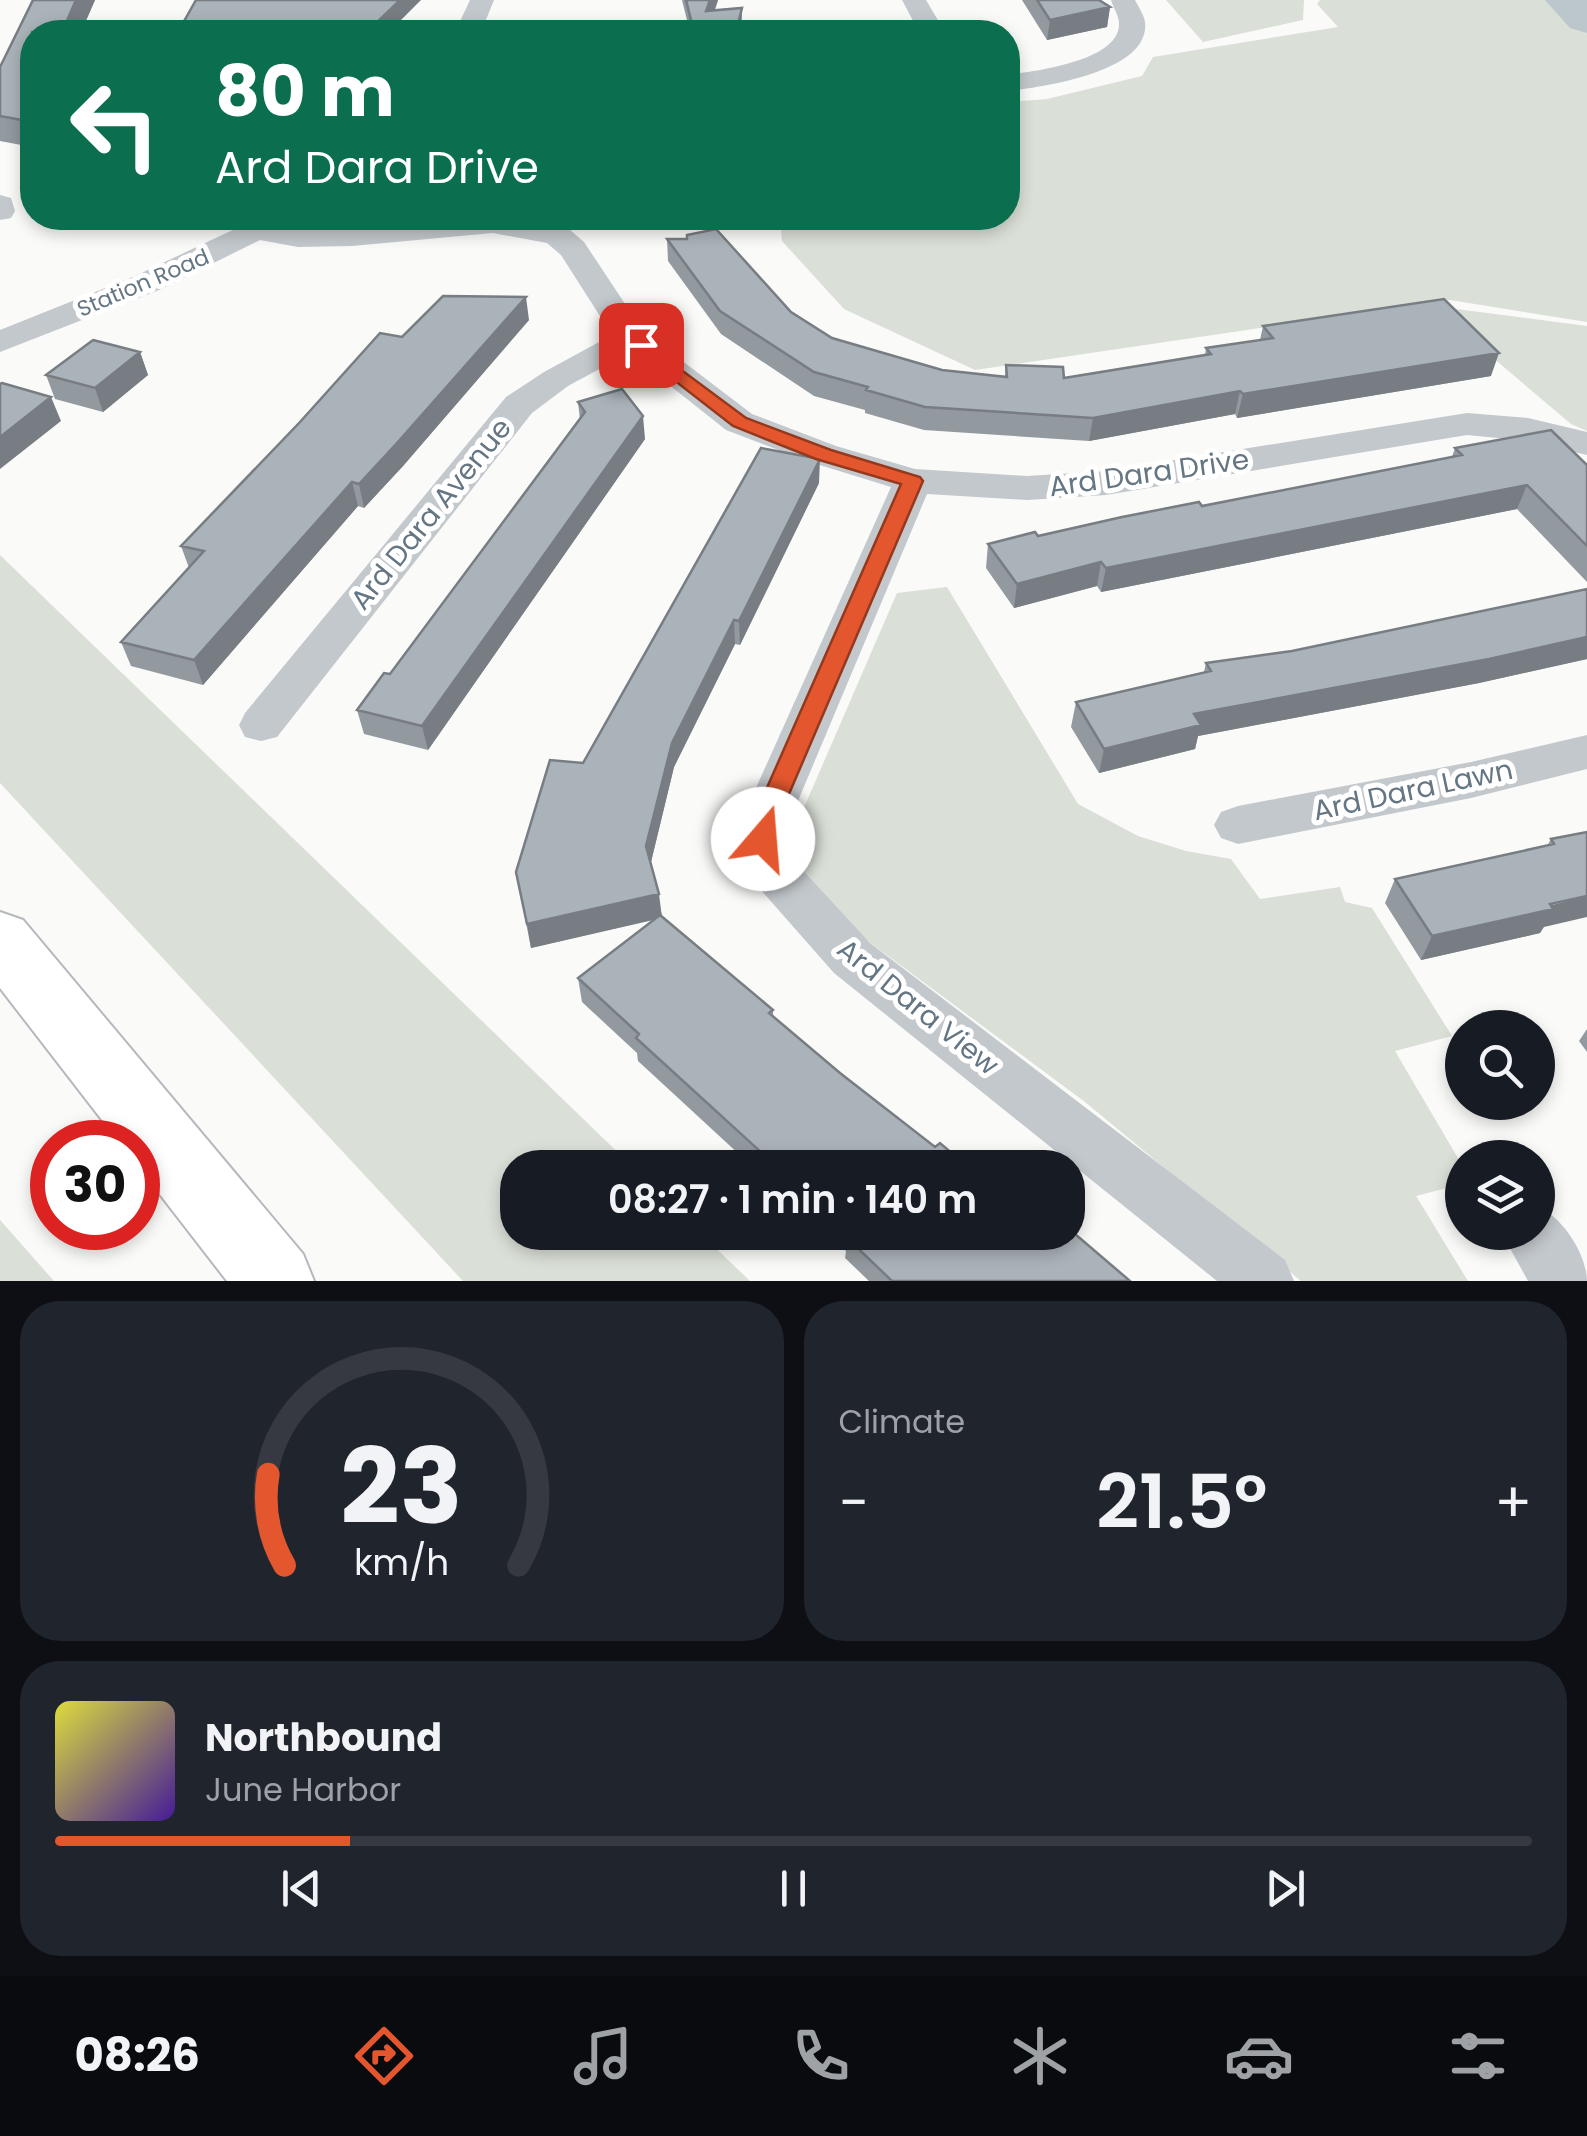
<!DOCTYPE html>
<meta charset="utf-8">
<style>
body{margin:0;font-family:Poppins,sans-serif;background:#20242c;color:#f1f3f6;height:100vh;display:flex;flex-direction:column;font-size:38px;white-space:nowrap}
*{box-sizing:border-box;margin:0}
p{font-size:32px;color:#9ea1a6}
.icon{flex:none;width:55px;height:55px;fill:none;stroke:currentColor;stroke-width:2;stroke-linecap:round;stroke-linejoin:round}
.map{position:relative;height:1281px;overflow:hidden}
.panel{display:flex;flex-direction:column;gap:20px;padding:20px;background:#0d0f14;flex:1}
.panel>*{flex:none}
.top-card{position:absolute;left:20px;top:20px;width:1000px;height:210px;border-radius:40px;box-shadow:0 5px 15px #0003;background:#0b6e4f;color:#fff;overflow:hidden}
.fabs{position:absolute;left:1445px;top:1010px;display:grid;gap:20px}
.fabs a{display:grid;place-items:center;width:110px;height:110px;border-radius:50%;background:#171b24;box-shadow:0 5px 15px #0003;font-size:50px}
.speed{position:absolute;left:30px;top:1120px;display:flex;gap:20px;font-size:50px;font-weight:700;text-align:center}
.speed>*{display:grid;place-content:center;width:130px;height:130px;border-radius:50%;background:#171b24;box-shadow:0 5px 15px #0003;line-height:1}
.speed .limit{border:15px solid #d22;background:#fff;color:#111}
.pin{position:absolute;display:grid;place-items:center;width:85px;height:85px;color:#fff;margin:-42px;border-radius:20px;box-shadow:0 5px 15px #0006}
.me{position:absolute;width:110px;margin:-55px;rotate:18deg;stroke-linejoin:round;filter:drop-shadow(0 0 8px #0008)}
.turn{display:flex;align-items:center;gap:35px;height:210px;padding:0 30px;font-size:45px}
.turn .icon{width:130px;height:130px;stroke-width:2.5}
.turn b{display:block;font-size:70px;line-height:85px}
.big{font-size:75px;font-weight:600;line-height:1.1}
.panel .tile{flex:1;display:flex;flex-direction:column;justify-content:center;gap:15px;min-width:0;padding:0 35px;border-radius:40px;background:#20242c}
.panel .dial{align-items:center;gap:0}
.dial svg{height:260px;overflow:visible;fill:none;stroke:#363941;stroke-width:7;stroke-linecap:round;text-anchor:middle}
.dial text{fill:#f1f3f6;stroke:none}
.song{display:flex;align-items:center;gap:30px}
.cover{width:120px;height:120px;border-radius:15px;background:linear-gradient(135deg,hsl(60 70% 55%),hsl(260 70% 35%))}
.played{height:10px;border-radius:5px;background:linear-gradient(90deg,#e4572e 20%,#363941 20%)}
.keys{display:flex;justify-content:space-around;direction:ltr}
.heat{display:flex;justify-content:space-between;align-items:center;font-size:55px;direction:ltr}
.panel .tiles{flex:1;display:grid;gap:20px;grid-template-columns:1fr 1fr}
.tile:last-child{grid-column:span 2}
.trip{position:absolute;left:500px;top:1150px;width:585px;height:100px;border-radius:40px;background:#171b24;box-shadow:0 5px 15px #0003;font-weight:600;line-height:100px;text-align:center}
.dock{display:flex;height:160px;justify-content:space-around;align-items:center;background:#090b0e;color:#9ea1a6}
.dock .icon{width:70px;height:70px}
.dock .on{color:#e4572e}
.dock b{font-size:45px;color:#f1f3f6}
.map>svg:first-child{display:block}
.green{fill:#dadfd7}
.lines{fill:none;stroke-linecap:round;stroke-linejoin:round}
.river{fill:#bbc7cb;fill-rule:evenodd}
.highway-casing{stroke:#b4b9bd;stroke-width:4}
.street{fill:#c3c8cc;fill-rule:evenodd}
.highway{fill:#fff;fill-rule:evenodd}
.wall{fill:#929a9f}
.shaded-wall{fill:#777d82}
.building{fill:#aab3b9;stroke:#777d82;stroke-width:2.5}
.route{fill:#e4572e;stroke:#94391e;stroke-width:2.5}
.labels{text-anchor:middle;dominant-baseline:central;stroke-width:10;stroke-linejoin:round;paint-order:stroke}
.far-street-label{font-size:22px;fill:#657683;stroke:#fff}
.street-label{font-size:28px;fill:#657683;stroke:#fff}
</style>
<div class="map">
<svg width="1587" height="1281" viewBox="0 0 1587 1281">
<rect width="100%" height="100%" fill="#fafaf8"/>
<!-- green -->
<path class="green" d="M1166,0H1304L1303,20L1203,42Z
M1320,0H1587V322L1450,300L975,370L844,309L782,241L780,218H1008V102L1047,99L1142,76L1153,57L1338,27L1317,4Z
M1448,308L1587,326V431L1571,424L1479,346Z
M0,555L633,1167L518,1168V1232L700,1233L750,1281H463L0,783Z
M947,587L1078,804L1138,836L1186,851L1231,859L1260,899L1340,887L1345,902L1372,908L1452,1036L1395,1051L1462,1165V1184L1416,1196L1468,1281H1301L1085,1102L849,927L797,865L803,810L897,593Z
M0,1220L54,1281H0Z"/>
<g class="lines">
<!-- river -->
<path class="river" d="M1545,0H1587V33L1570,28Z"/>
<defs>
<path id="highway" d="M0,912L23,920L303,1254L314,1281H227L138,1166V1142H119L0,988Z"/>
</defs>
<!-- highway casing -->
<use href="#highway" class="highway-casing"/>
<!-- street -->
<path class="street" d="M470,0H494L481,32H455Z
M902,0H926L945,32H919Z
M1111,0H1135C1138,6 1144,15 1145,22C1151,72 1042,87 1008,91V75C1035,71 1121,61 1119,23C1119,16 1113,7 1111,0Z
M0,195L11,198L15,211L11,218L0,220Z
M258,218H297L288,227L298,229L521,218L569,229L584,242L643,331L752,414L836,446L915,469L1027,476L1106,471L1467,413L1528,418L1587,432V455L1528,441L1467,435L1106,495L1027,500L927,494L795,808L787,839L797,864L870,943L1285,1260L1294,1281H1217L834,973L760,889C743,856 738,843 747,808L891,487L810,462L726,430L629,353L568,386L532,413L277,737L261,741L245,737L239,725L245,713L506,397L544,372L612,335L561,255L547,243L493,233L352,246L298,247L260,240L159,290L0,352V330L135,276Z
M1587,735V769L1471,798L1238,844L1221,838L1214,825L1221,812L1238,806L1471,762Z
M1538,1207C1562,1216 1587,1255 1587,1281H1528L1501,1232H1538Z"/>
<!-- highway -->
<use href="#highway" class="highway"/>
</g>
<!-- wall -->
<path class="wall" d="M33,0H95L81,32H32V147L0,141V67Z
M196,0L389,32H178Z
M682,0H718L715,10L742,8L741,32H688L689,28Z
M1022,0H1099L1110,7L1107,27L1047,40Z
M667,239L832,338L942,370L1005,376L1006,365L1064,378L1205,355L1206,348L1260,340L1263,326L1491,376L1237,418L1235,414L1089,441L924,430L865,413V410L814,396L721,334L668,261Z
M529,320L403,466L364,508L358,506L203,685L131,666L121,642L189,568L181,546L402,337Z
M140,352L148,375L103,412L55,399L46,375Z
M578,402L645,439L428,750L364,734L357,710L390,674L580,420Z
M1455,448L1587,465V582L1517,509L1101,592L1097,586L1014,608L986,568L988,544L1202,506L1452,457Z
M819,483L740,645L735,644L674,767L651,862L662,916L773,1010V1016L840,1073L935,1147L968,1167L997,1168H754L638,1061L637,1053L582,1002L578,978L655,919L531,948L516,872L583,763Z
M1587,589V659L1479,683L1198,736L1195,749L1099,773L1071,727L1076,702L1204,672L1206,663L1292,651Z
M1587,832L1540,933L1421,960L1385,903L1395,879L1547,846L1551,839Z
M1587,1029V1052L1579,1041Z
M823,1232H1068L1130,1281H869L845,1258L846,1251Z"/>
<!-- shaded-wall -->
<path class="shaded-wall" d="M76,0H95L81,32H62Z
M400,0H421L389,32H367Z
M710,0H718L707,31L706,11Z
M1110,7L1107,27L1047,40L1050,20Z
M742,8L741,32H736Z
M32,97V147L22,120Z
M526,297L529,320L403,466L364,508L359,484Z
M140,352L148,375L103,412L95,388Z
M1499,353L1491,376L1237,418L1243,394Z
M1240,391L1235,414L1089,441L1093,418Z
M51,397L61,421L0,469V437Z
M643,416L645,439L428,750L422,726Z
M820,459L819,483L740,645L739,621Z
M352,482L358,506L203,685L194,660Z
M1527,485L1517,509L1101,592L1106,568Z
M1101,562L1097,586L1014,608L1017,584Z
M734,620L735,644L674,767L649,870L646,846L672,743Z
M1587,637V659L1479,683L1198,736L1195,749L1099,773L1104,749L1194,714Z
M659,894L662,918L531,948L527,924Z
M1587,896V917L1544,927L1540,933L1421,960L1432,936Z"/>
<!-- building -->
<path class="building" d="M33,0H76L62,32H32V97L22,120L0,116V67Z
M196,0H400L367,32H278L227,25L224,32H178Z
M686,0H710L706,11L742,8L736,32H688L691,20Z
M1037,0H1099L1110,7L1050,20Z
M716,229L791,312L832,338L942,370L1007,377L1006,365L1063,367L1064,378L1211,354L1206,348L1273,338L1263,326L1444,299L1499,353L1243,394L1240,391L1093,418L925,407L866,390L868,387L814,372L720,311L667,239H687V235Z
M443,296L526,297L397,443L359,484L352,482L194,660L121,642L204,551L181,546L300,422L380,333L402,337Z
M93,340L140,352L95,388L46,375Z
M2,383L51,397L0,437V384Z
M622,389L643,416L422,726L357,710L384,673L390,674L585,412L578,402Z
M1551,430L1587,465V546L1527,485L1106,568L1101,562L1017,584L988,544L1035,532L1038,536L1122,517L1199,502L1202,506L1462,455L1455,448Z
M761,448L820,459L739,621L734,620L672,743L646,846L659,894L527,924L516,872L550,760L583,763Z
M1587,589V637L1489,659L1194,714L1201,725L1104,749L1076,702L1211,671L1206,663L1292,651Z
M1587,832V896L1550,904L1553,909L1432,936L1395,879L1554,844L1551,839Z
M660,915L773,1010L769,1013L840,1073L935,1147L940,1143L968,1167L981,1154L997,1168L771,1167L774,1164L636,1038L639,1034L578,978Z
M1068,1228L1130,1281H892L846,1237L850,1232H1068Z"/>
<!-- route -->
<path class="route" d="M641,340L746,418L831,450L920,477L923,481L783,808L772,846H754L750,839L758,808L901,484L816,459L733,426L634,349V341Z"/>
<g class="labels">
<!-- far-street labels -->
<g class="far-street-label">
<text transform="translate(143 283) rotate(-23)">Station Road</text>
</g>
<!-- street labels -->
<g class="street-label">
<text transform="translate(1149 473) rotate(-8)">Ard Dara Drive</text>
<text transform="translate(431 514) rotate(-51)">Ard Dara Avenue</text>
<text transform="translate(1413 790) rotate(-12)">Ard Dara Lawn</text>
<text transform="translate(918 1007) rotate(39)">Ard Dara View</text>
</g>
</g>
</svg>
<div class="fabs">
<a><svg class="icon" aria-label="search" viewBox="0 0 24 24"><circle cx="10" cy="10" r="6"/><path d="M15 15l6 6"/></svg></a>
<a><svg class="icon" aria-label="layers" viewBox="0 0 24 24"><path d="M12 4l9 5-9 5-9-5zM3 14l9 5 9-5"/></svg></a>
</div>
<div class="speed"><div class="limit">30</div></div>
<div class="pin" style="left:641px;top:345px;background:#d93025"><svg class="icon" aria-label="arrive" viewBox="0 0 24 24"><path d="M6 21V4h12l-3 4 3 4H6"/></svg></div>
<svg class="me" style="left:763px;top:839px" viewBox="-20 -20 40 40"><circle r="19" fill="#fff"/><path d="M0-13L10 11 0 6-10 11z" fill="#e4572e"/></svg>
<div class="trip">08:27 · 1 min · 140 m</div>
<div class="top-card">
<div class="turn"><svg class="icon" aria-label="left" viewBox="0 0 24 24"><path d="M17 20v-9H6M10 6l-5 5 5 5"/></svg><div><b>80 m</b>Ard Dara Drive</div></div>
</div>
</div>
<section class="panel">
<div class="tiles">
<div class="tile dial"><svg viewBox="0 0 100 80">
<path d="M14 69A42 42 0 1 1 86 69"/>
<path d="M14 69A42 42 0 0 1 9 41" stroke="#e4572e"/>
<text x="50" y="56" font-size="32" font-weight="700">23</text>
<text x="50" y="72" font-size="11">km/h</text>
</svg></div>
<div class="tile"><p>Climate</p>
<div class="heat"><a>−</a><b class="big">21.5°</b><a>+</a></div>
</div>
<div class="tile">
<div class="song"><i class="cover"></i><div><b>Northbound</b><p>June Harbor</p></div></div>
<div class="played"></div>
<div class="keys"><svg class="icon" aria-label="previous" viewBox="0 0 24 24"><path d="M18 5L8 12l10 7zM5 5v14"/></svg><svg class="icon" aria-label="pause" viewBox="0 0 24 24"><path d="M8 5v14M16 5v14"/></svg><svg class="icon" aria-label="next" viewBox="0 0 24 24"><path d="M6 5l10 7-10 7zM19 5v14"/></svg></div>
</div>
</div>
</section>
<nav class="dock">
<b>08:26</b>
<svg class="icon on" aria-label="directions" viewBox="0 0 24 24"><path d="M12 3l9 9-9 9-9-9zM9 14v-3h6M13 9l2 2-2 2"/></svg>
<svg class="icon" aria-label="music" viewBox="0 0 24 24"><path d="M9 18V5l10-2v13"/><circle cx="6" cy="18" r="3"/><circle cx="16" cy="16" r="3"/></svg>
<svg class="icon" aria-label="phone" viewBox="0 0 24 24"><path d="M5 4h4l2 5-3 2q2 4 5 5l2-3 5 2v4C11 20 4 13 5 4z"/></svg>
<svg class="icon" aria-label="climate" viewBox="0 0 24 24"><path d="M12 3v18M4 7l16 10M4 17L20 7"/></svg>
<svg class="icon" aria-label="car" viewBox="0 0 24 24"><path d="M5 17H2v-5l4-1 3-4h7l3 4 3 1v5h-3M9 17h6M6 11h13"/><circle cx="7" cy="17" r="2"/><circle cx="17" cy="17" r="2"/></svg>
<svg class="icon" aria-label="filters" viewBox="0 0 24 24"><path d="M4 7h16M4 17h16"/><circle cx="9" cy="7" r="2"/><circle cx="15" cy="17" r="2"/></svg>
</nav>
